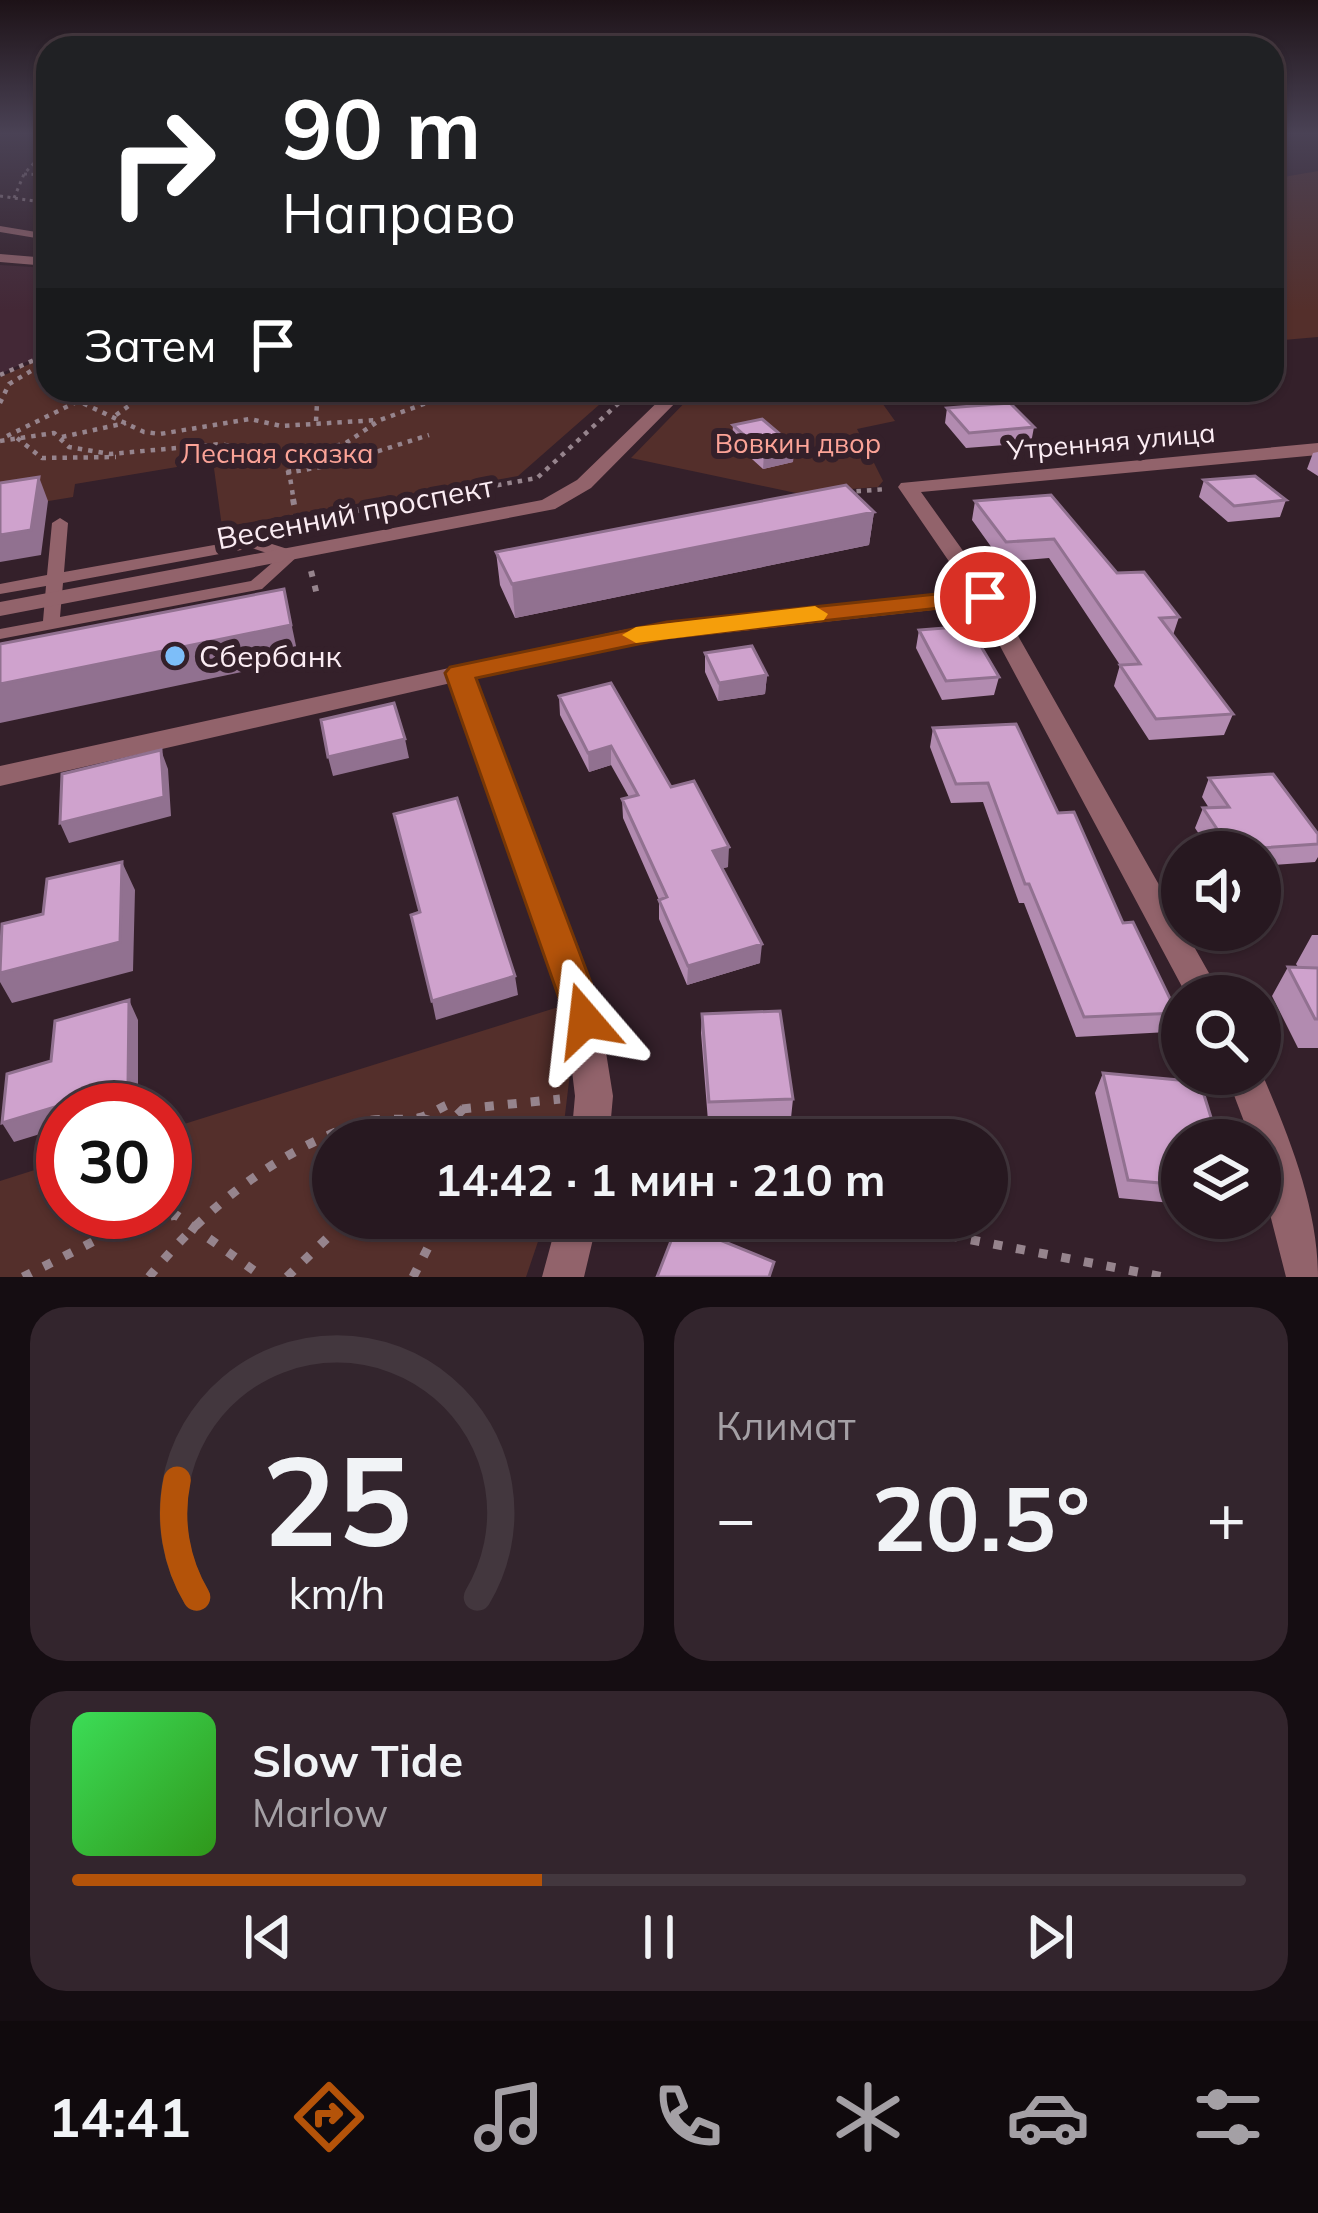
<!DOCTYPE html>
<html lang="ru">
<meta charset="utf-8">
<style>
body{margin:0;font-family:Mulish,sans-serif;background:#33252d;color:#f1f3f6;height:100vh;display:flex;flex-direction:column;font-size:45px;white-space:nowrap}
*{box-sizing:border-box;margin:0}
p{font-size:39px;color:#a4a0a5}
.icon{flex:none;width:66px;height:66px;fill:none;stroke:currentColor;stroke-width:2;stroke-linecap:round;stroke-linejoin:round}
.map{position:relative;height:1277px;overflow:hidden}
.panel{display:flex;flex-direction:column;gap:30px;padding:30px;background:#150d12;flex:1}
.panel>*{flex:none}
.banner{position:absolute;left:36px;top:36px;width:1248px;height:366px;border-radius:36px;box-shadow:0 3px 9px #0004,0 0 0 3px #43373e;background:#202124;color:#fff;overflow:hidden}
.buttons{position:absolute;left:1161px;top:831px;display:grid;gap:24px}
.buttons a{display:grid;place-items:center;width:120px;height:120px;border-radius:50%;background:#271820;box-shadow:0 3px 9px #0004,0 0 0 3px #43373e;font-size:60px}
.speed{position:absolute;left:36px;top:1083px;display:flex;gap:24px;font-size:60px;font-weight:700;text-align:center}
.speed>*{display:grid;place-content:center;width:156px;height:156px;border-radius:50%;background:#271820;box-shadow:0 3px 9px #0004,0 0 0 3px #43373e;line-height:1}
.speed .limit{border:18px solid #d22;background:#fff;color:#111}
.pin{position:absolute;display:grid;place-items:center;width:102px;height:102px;color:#fff;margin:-51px;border:6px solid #fff;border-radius:50%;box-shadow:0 3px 12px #0007}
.me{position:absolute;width:132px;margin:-66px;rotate:343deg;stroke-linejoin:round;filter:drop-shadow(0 0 9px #0008)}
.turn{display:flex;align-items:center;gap:42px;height:252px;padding:0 48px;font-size:54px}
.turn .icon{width:156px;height:156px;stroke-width:2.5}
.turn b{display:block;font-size:84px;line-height:102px}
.then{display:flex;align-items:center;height:114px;padding:0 48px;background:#0003;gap:24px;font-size:45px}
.big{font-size:90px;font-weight:700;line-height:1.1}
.panel .widget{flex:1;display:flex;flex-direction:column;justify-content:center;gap:18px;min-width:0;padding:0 42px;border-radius:36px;background:#33252d}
.panel .dial{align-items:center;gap:0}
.dial svg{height:312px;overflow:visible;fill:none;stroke:#43373e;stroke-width:7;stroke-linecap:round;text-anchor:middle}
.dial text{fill:#f1f3f6;stroke:none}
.song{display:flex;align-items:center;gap:36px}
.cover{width:144px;height:144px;border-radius:18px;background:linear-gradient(135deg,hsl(130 70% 55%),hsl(110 70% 35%))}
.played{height:12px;border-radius:6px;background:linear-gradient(90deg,#b45309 40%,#43373e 40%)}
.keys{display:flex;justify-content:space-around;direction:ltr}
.heat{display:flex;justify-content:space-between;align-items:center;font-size:66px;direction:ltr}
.panel .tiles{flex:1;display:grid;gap:30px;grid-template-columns:1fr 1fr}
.widget:last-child{grid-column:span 2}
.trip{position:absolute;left:312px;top:1119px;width:696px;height:120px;border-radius:60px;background:#271820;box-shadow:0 3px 9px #0004,0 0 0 3px #43373e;font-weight:700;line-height:120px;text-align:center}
.menu{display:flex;height:192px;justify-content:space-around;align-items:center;background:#100a0d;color:#a4a0a5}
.menu .icon{width:84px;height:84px}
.menu .selected{color:#b45309}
.menu b{font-size:54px;color:#f1f3f6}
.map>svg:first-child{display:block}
.built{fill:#432836}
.green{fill:#542f2b}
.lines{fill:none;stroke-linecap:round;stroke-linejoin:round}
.path-far3{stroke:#96848d;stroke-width:3;stroke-dasharray:3 4.5;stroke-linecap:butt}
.path-far2{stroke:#96848d;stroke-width:4.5;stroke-dasharray:4.5 6;stroke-linecap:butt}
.path-far1{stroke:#96848d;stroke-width:6;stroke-dasharray:6 9;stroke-linecap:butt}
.path{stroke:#96848d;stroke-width:9;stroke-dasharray:9 14;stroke-linecap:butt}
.service{fill:#92636b;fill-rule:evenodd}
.minor{fill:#92636b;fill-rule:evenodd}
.wall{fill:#b28bb0}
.shaded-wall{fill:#917190}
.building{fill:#cfa2cd;stroke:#917190;stroke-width:3}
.route{fill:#b45309;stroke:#753606;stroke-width:3}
.slow{fill:#f59e0b}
.poi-dot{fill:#7dbef9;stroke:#34202a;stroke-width:4.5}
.labels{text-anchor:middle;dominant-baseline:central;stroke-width:12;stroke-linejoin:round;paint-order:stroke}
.far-street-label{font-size:27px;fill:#fbecf3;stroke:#34202a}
.far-park-label{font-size:27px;fill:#fca397;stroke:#34202a}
.street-label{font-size:30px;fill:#fbecf3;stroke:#34202a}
.poi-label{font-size:30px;fill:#fbecf3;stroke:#34202a;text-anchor:start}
</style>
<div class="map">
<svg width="1318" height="1277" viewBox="0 0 1318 1277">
<rect width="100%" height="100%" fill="#34202a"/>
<!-- built -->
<path class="built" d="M0,265L48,268V352L0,374Z"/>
<!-- green -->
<path class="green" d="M1318,171V337L1272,341V179Z
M48,356V390H616L518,476L222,527L213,461L75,484L73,497L0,509V377Z
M697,390H780L880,400L895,421L857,429L883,481L878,487L796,493L631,458Z
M565,1005L572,1056L562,1140H333V1218H546L526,1277H0V1181L63,1161V1212H165V1130Z"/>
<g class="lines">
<!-- path-far3 -->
<path class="path-far3" d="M24,174L48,175
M0,196L48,203
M14,198L24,174L46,150"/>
<!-- path-far2 -->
<path class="path-far2" d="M0,375L48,354
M55,390L144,432L160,434L250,419L281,426L377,420
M0,403L9,384L48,361
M116,415L137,400L133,390
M316,421L317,403L331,390
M7,436L101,390
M62,437L126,423
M17,438L42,458L116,457
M0,441L54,433L69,447L110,454L221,444L287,459L346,443L380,420L462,390
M287,459L294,502
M286,473L338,464L429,435
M846,492L887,489
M404,502L537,478L633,390"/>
<!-- path-far1 -->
<path class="path-far1" d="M293,499L297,521
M269,526L421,499
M311,571L317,595"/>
<!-- path -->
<path class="path" d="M462,1109L560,1099
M427,1115L424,1126L432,1140
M858,1218L1164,1277
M23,1277L130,1223L176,1215L263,1277
M149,1277C205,1208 277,1150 363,1122C381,1117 400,1121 418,1118C431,1115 440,1107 452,1103L467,1118L454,1140
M287,1277L348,1218
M413,1277L443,1218"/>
<!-- service -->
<path class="service" d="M0,226L48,234V240L0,232Z
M60,518L68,523L64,572L253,538L297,552L299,555L262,589L0,639V629L43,621L46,586L0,594V584L47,575L52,523ZM252,548L279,557L251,581L60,617L63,583Z"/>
<!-- minor -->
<path class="minor" d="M0,254L48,258V266L0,262Z
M670,390H688L591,488L555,509L0,616V602L542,500L577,480Z
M1318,443V455L921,492L996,597L1222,996H1187L978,605L623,644L474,678L597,996L613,1096L609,1140H571L575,1096L563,996L451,683L0,786V766L623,630L970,592L898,487L901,483Z
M1260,1069C1288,1134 1318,1206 1318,1277H1286L1260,1175V1140H1251L1226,1074H1260Z
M558,1218H598L584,1277H542Z"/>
</g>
<!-- wall -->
<path class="wall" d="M48,185V220H45L35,189Z
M947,408L1034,427L1031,443L966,448L945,423Z
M733,425L794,446L793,462L763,469L732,441Z
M1318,452V476L1307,469L1313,453Z
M1204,480L1286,500L1280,517L1228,522L1199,497Z
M1051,495L1117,573L1179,617L1173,635L1233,714L1224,735L1149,740L1114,686L1120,665L1049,558L1002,562L972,520L975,501Z
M874,512L869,545L515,618L500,585L496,552Z
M919,630L999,677L994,695L942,700L916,648Z
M705,653L767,675L765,694L718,701L705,672Z
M559,696L671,787L728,867L722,868L760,963L687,985L659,919V900L623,818L622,799L629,797L611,765L589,772L560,715Z
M933,728L1058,813L1177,1013L1168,1032L1076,1037L1024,903H1019L983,802L951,803L930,747Z
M1209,778L1318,834V857L1315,862L1260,866V852H1211L1195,828L1203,808H1209L1202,797Z
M1312,935H1318V1048H1298L1272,996L1288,967H1298L1296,964Z
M702,1014L793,1099L791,1118L708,1121L701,1033Z
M1103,1073L1182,1140V1204L1119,1198L1095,1093Z"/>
<!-- shaded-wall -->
<path class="shaded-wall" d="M794,446L793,462L763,469L764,453Z
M39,477L48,501L41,555L0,562V535Z
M874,512L869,545L515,618L512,584Z
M284,589L299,660L0,723V684Z
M767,675L765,694L718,701L719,683Z
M405,739L409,758L333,776L328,757Z
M611,746V765L589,772L588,753Z
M161,750L168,769L171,816L69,843L60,823Z
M729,847L728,867L713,871V851Z
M122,862L135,890L133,971L12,1003L0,982V973Z
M762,944L760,963L687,985L688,966Z
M515,976L518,995L436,1020L432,1001Z
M129,1000L138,1020V1104L117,1110H63V1127L14,1142L2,1123Z"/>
<!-- building -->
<path class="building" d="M1010,403L1034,427L969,433L947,408Z
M762,419L794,446L764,453L733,425Z
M1255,476L1286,500L1234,506L1204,480Z
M39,477L31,530L0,535V483Z
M846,485L874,512L512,584L496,552Z
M1051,495L1117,573L1144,572L1179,617L1160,618L1233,714L1156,719L1120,665L1140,664L1054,539L1006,542L975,501Z
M284,589L291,625L0,684V644Z
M969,626L999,677L946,681L919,630Z
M752,646L767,675L719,683L705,653Z
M611,683L671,787L694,781L729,847L713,851L762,944L688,966L659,900L667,897L622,799L638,795L611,746L588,753L559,696Z
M394,703L405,739L328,757L321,720Z
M1016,724L1058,813L1074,812L1123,923L1133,922L1177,1013L1084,1017L1029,884H1025L988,783L956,784L933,728Z
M161,750L164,797L60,823L62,774Z
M1273,774L1318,834V844L1231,850L1203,808L1229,807L1209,778Z
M457,798L515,976L432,1001L411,915L420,912L394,814Z
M122,862L120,942L0,973L2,924L43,914L47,879Z
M1288,967L1318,968V1019H1315Z
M129,1000L128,1085L2,1123L7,1074L51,1061L55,1021Z
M780,1011L793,1099L709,1102L702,1014Z
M1103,1073L1200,1082L1218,1140H1182V1185L1128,1180Z
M678,1223L774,1262L769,1277H657Z"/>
<!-- sky -->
<linearGradient id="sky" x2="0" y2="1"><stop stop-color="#1d1217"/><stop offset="0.43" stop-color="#4a4255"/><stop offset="1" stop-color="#4a4255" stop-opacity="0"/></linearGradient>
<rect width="1318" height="310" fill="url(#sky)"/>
<!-- route -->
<path class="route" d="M985,589L994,591L998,597L994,602L667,638L476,678L605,1020L599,1032L585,1037L571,1032L445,673L450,667L667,622Z"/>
<!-- slow -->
<path class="slow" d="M815,606L828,614L824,620L636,643L622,635L636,627Z"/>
<!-- markers -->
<circle class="poi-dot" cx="175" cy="656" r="12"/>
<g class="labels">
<!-- far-street labels -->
<g class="far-street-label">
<text transform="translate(1111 441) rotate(-5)">Утренняя улица</text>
</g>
<!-- far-park labels -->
<g class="far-park-label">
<text x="798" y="443">Вовкин двор</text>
<text x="277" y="453">Лесная сказка</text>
</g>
<!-- street labels -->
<g class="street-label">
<text transform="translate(355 512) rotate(-11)">Весенний проспект</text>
</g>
<!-- poi labels -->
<g class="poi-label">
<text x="199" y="656">Сбербанк</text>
</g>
</g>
</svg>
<div class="buttons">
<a><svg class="icon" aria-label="sound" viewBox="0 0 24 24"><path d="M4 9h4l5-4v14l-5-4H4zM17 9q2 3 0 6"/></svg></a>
<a><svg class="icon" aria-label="search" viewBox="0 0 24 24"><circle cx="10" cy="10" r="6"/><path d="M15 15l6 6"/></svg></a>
<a><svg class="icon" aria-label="layers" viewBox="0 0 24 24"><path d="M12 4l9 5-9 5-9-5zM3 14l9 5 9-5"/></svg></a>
</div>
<div class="speed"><div class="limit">30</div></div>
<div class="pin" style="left:985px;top:597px;background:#d93025"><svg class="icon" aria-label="arrive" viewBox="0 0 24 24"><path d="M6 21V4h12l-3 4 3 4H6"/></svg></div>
<svg class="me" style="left:585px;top:1020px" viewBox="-20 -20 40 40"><path d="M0-17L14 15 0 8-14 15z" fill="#b45309" stroke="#fff" stroke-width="4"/></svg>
<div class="trip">14:42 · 1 мин · 210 m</div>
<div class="banner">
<div class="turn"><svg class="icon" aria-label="right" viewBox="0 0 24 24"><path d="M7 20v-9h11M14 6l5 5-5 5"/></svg><div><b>90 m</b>Направо</div></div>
<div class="then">Затем<svg class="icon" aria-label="arrive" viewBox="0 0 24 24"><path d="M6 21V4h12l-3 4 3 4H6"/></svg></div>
</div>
</div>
<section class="panel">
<div class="tiles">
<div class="widget dial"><svg viewBox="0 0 100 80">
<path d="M14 69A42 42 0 1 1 86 69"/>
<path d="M14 69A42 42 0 0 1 9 39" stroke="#b45309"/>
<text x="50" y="56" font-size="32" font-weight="700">25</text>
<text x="50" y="72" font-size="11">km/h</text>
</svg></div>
<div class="widget"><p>Климат</p>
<div class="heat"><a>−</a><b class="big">20.5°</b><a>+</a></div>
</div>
<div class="widget">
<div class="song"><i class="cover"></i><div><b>Slow Tide</b><p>Marlow</p></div></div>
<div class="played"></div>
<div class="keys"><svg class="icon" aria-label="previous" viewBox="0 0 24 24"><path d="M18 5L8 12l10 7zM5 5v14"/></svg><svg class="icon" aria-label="pause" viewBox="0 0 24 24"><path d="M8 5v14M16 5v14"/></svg><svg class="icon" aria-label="next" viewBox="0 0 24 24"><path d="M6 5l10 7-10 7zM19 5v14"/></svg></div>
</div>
</div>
</section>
<nav class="menu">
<b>14:41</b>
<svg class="icon selected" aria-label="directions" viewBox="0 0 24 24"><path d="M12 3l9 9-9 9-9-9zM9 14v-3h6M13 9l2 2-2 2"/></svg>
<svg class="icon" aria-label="music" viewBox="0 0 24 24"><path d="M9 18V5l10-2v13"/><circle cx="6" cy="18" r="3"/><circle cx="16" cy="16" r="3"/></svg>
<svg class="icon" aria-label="phone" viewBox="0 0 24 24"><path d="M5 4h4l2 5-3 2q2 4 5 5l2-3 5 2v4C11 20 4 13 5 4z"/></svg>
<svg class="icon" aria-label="climate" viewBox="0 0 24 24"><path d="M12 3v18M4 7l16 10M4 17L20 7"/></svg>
<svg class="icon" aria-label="car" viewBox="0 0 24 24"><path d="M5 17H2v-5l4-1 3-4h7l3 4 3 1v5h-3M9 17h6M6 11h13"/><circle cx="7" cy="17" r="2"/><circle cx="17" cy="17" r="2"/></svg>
<svg class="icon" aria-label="filters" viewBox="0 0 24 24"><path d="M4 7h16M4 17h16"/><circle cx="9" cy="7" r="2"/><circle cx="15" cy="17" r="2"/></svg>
</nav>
